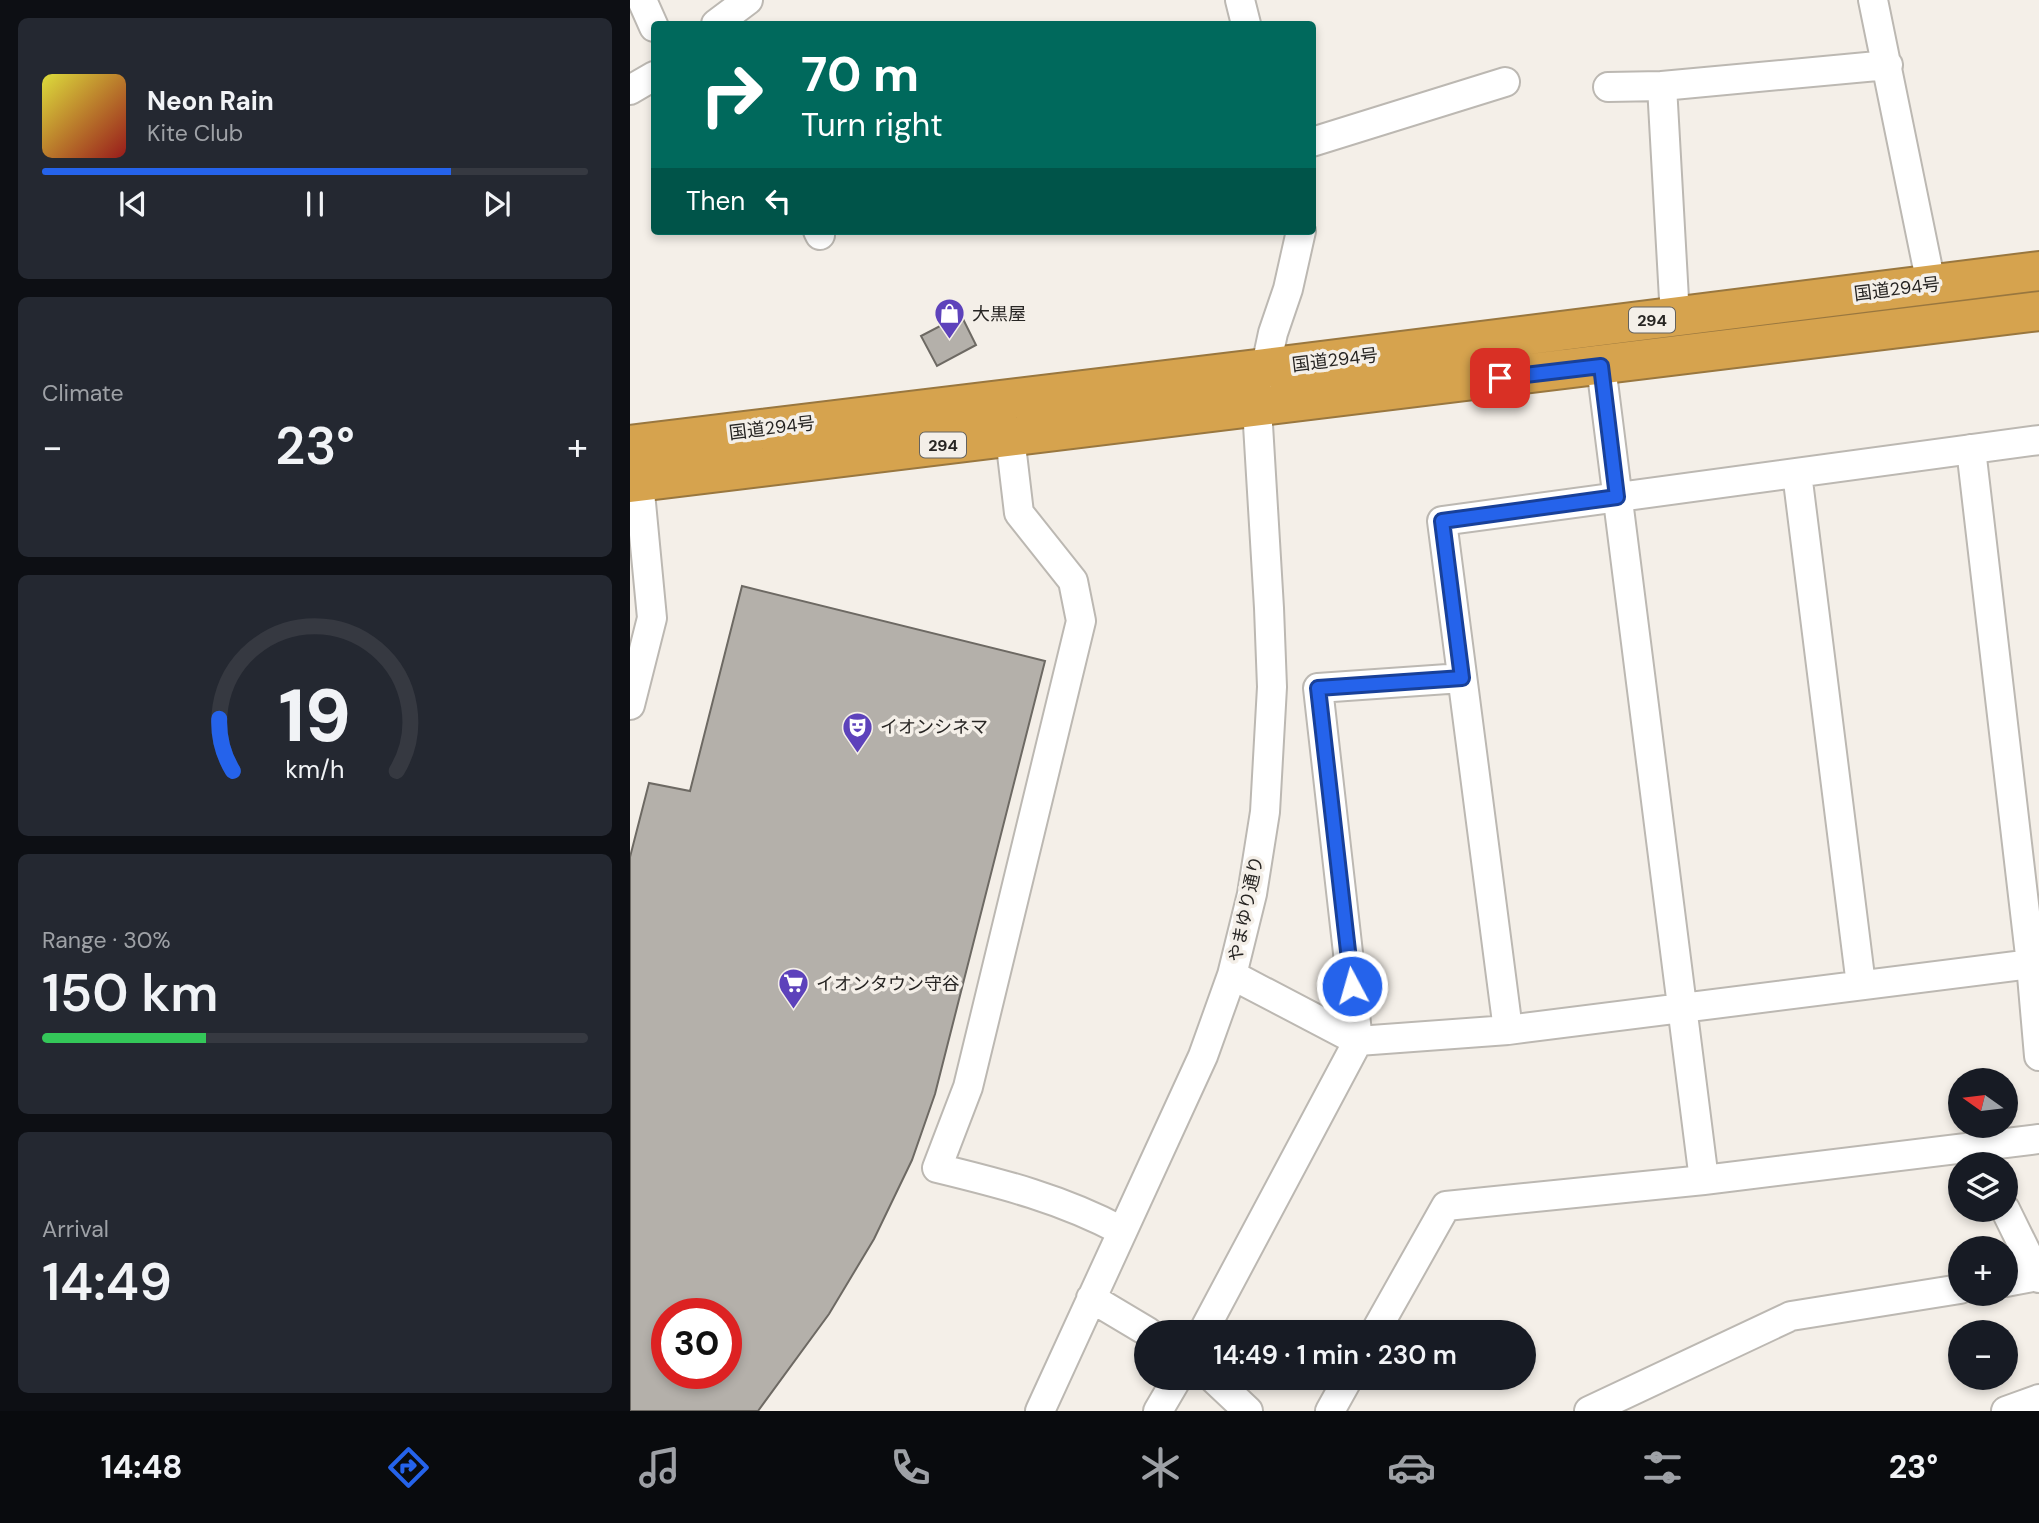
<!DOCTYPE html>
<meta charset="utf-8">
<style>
body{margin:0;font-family:"DM Sans","Noto Sans JP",sans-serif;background:#242831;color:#f1f3f6;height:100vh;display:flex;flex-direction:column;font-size:26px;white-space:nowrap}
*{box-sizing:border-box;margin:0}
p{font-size:23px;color:#9ea1a6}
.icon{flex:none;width:38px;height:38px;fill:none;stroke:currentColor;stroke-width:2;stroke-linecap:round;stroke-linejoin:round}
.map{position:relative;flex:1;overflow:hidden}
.panel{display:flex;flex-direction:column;gap:18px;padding:18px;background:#0d0f14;width:630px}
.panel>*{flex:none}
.banner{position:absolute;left:21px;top:21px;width:665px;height:214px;border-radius:7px;box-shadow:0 4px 10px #0003;background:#00695c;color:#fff;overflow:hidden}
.needle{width:46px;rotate:284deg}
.tools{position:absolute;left:1318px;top:1068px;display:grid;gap:14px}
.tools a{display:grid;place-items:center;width:70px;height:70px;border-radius:50%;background:#171b24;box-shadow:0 4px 10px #0003;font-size:35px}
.speed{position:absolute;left:21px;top:1298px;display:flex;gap:14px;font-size:35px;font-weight:700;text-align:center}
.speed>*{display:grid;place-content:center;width:91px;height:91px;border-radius:50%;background:#171b24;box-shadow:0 4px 10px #0003;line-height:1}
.speed .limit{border:10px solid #d22;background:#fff;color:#111}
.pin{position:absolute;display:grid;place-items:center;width:60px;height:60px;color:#fff;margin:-30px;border-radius:14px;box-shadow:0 4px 10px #0006}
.me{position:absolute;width:77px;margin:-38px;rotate:354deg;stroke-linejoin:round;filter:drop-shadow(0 0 5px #0008)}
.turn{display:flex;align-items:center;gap:24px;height:147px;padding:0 35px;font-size:32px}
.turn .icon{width:91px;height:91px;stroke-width:2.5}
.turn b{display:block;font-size:49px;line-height:60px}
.then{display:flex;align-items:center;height:66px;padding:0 35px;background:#0003;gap:14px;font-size:26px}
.big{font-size:52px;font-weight:600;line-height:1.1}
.panel .card{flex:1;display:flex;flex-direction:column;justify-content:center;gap:10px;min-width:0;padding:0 24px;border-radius:10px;background:#242831}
.panel .dial{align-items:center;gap:0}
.dial svg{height:182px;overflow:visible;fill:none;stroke:#363941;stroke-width:7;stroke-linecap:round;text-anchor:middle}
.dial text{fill:#f1f3f6;stroke:none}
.song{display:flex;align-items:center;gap:21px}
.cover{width:84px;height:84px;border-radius:10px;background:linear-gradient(135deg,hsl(60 70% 55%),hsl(0 70% 35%))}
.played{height:7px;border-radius:4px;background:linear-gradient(90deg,#2563eb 75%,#363941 75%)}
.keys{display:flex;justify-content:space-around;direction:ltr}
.heat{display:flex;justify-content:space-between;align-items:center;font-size:38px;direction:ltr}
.charge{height:10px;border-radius:5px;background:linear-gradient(90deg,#34c759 30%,#363941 0)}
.trip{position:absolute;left:504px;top:1320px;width:402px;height:70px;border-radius:35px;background:#171b24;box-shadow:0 4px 10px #0003;font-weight:600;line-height:70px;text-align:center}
.tab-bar{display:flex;height:112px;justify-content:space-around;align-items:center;background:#090b0e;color:#9ea1a6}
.tab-bar .icon{width:49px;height:49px}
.tab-bar .selected{color:#2563eb}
.tab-bar b{font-size:32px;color:#f1f3f6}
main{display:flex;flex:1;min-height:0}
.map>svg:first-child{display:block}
.building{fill:#b4b0aa;stroke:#6d6963;stroke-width:2;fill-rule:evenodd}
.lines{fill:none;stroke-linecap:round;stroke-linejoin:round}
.minor-casing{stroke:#bcb8b2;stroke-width:32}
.highway-casing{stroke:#99773f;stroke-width:42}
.minor{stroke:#fff;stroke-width:28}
.highway{stroke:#d6a34e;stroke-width:38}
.route-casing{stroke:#184099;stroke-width:18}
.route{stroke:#2563eb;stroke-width:12}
.labels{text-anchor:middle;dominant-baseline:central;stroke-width:7;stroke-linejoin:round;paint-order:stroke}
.shield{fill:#f4efe8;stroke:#64625e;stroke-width:2}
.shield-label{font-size:16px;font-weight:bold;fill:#272523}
.street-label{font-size:18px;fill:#272523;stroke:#f4efe8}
.poi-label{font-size:18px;fill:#272523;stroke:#f4efe8;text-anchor:start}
</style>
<main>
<section class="panel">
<div class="card">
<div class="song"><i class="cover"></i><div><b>Neon Rain</b><p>Kite Club</p></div></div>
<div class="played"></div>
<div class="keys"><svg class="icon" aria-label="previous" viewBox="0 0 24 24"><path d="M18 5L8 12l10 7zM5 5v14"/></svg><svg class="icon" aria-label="pause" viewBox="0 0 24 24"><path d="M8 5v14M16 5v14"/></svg><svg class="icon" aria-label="next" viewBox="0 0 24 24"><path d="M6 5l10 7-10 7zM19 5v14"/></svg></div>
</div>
<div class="card"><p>Climate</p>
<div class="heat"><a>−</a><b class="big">23°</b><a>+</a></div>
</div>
<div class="card dial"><svg viewBox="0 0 100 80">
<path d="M14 69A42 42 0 1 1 86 69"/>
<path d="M14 69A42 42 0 0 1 8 46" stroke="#2563eb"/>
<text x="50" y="56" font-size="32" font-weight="700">19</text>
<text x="50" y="72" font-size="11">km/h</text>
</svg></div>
<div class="card"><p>Range · 30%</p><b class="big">150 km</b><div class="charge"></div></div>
<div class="card"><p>Arrival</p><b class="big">14:49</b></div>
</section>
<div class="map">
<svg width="1409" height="1411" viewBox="0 0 1409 1411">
<rect width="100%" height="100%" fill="#f4efe8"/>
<!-- building -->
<path class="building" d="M331,315L346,345L307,366L291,336Z
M112,586L415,661L305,1094L282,1160L244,1239L199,1314L128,1411H0V857L19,783L60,791ZM37,1314H96V1374H37Z"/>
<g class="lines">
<defs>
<path id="minor" d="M12,0L24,27
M610,0L616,24
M1243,0L1301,284
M86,24L118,0
M978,87L1032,86
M0,90L24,76
M682,142L875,82
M188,231L190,235
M1045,317L1032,86L1258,65
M971,366L1074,1180
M380,437L389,513L443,581L451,621L338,1087L307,1168C373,1184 432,1199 492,1231
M1341,449L1401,964L1409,1056
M1167,473L1231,985
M0,705L22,618L9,482
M602,975L728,1041L878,1030L1409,963
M878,1030L812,521L1409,440
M1375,1209L1409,1278
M1376,1282L1408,1276
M461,1298L518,1332
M573,1332L728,1041L688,688L832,678
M745,1332L816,1206L1074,1180L1409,1139
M582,1377L618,1411
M410,1411L573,1056L602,975L622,894L635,812L642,687L639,608L627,408L643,333L658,289L671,231
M528,1411L548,1377
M700,1411L719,1377
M959,1411L1161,1316L1330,1289
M1376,1411L1409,1399"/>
<path id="highway" d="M0,445L635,368L1409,271
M0,483L1409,311"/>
</defs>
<!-- minor casing -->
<use href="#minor" class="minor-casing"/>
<!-- highway casing -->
<use href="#highway" class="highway-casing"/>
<!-- minor -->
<use href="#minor" class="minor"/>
<!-- highway -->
<use href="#highway" class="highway"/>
</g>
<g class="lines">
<defs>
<path id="route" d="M722,986L688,688L832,678L812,521L987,497L971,366L870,378"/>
</defs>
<!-- route casing -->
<use href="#route" class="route-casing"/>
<!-- route -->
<use href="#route" class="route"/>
</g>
<!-- icons -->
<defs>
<symbol id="shop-pin" viewBox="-11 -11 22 30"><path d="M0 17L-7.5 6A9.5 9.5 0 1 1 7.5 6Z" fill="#5d42bb" stroke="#f4efe8"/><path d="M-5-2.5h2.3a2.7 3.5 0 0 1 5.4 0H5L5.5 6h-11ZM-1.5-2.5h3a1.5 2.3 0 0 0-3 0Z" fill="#fff"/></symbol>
<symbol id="theatre-pin" viewBox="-11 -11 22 30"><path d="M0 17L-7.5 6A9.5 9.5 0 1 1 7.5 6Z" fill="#5d42bb" stroke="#f4efe8"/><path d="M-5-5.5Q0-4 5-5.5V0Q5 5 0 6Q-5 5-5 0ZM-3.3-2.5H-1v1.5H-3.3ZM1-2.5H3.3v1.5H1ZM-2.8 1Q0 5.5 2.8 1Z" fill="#fff"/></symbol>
<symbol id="supermarket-pin" viewBox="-11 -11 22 30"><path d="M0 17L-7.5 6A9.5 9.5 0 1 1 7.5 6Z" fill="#5d42bb" stroke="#f4efe8"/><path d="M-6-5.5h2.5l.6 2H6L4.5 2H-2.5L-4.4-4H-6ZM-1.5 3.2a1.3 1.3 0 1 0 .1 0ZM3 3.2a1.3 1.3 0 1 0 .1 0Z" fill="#fff"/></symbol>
</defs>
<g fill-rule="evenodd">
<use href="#shop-pin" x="302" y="296" width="35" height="47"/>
<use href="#theatre-pin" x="210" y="710" width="35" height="47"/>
<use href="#supermarket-pin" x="146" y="966" width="35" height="47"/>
</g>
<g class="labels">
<!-- shield labels -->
<g class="shield">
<rect x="999" y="307.5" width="46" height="25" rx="5"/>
<rect x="290" y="432.5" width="46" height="25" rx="5"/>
</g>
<g class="shield-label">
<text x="1022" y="320">294</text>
<text x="313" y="445">294</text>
</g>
<!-- street labels -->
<g class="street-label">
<text transform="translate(1267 289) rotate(-7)">国道294号</text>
<text transform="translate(705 360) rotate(-7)">国道294号</text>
<text transform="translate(142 428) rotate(-7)">国道294号</text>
<text transform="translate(616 909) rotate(-78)">やまゆり通り</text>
</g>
<!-- poi labels -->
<g class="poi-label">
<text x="342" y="314">大黒屋</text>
<text x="250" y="727">イオンシネマ</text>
<text x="186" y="984">イオンタウン守谷</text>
</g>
</g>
</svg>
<div class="tools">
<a><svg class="needle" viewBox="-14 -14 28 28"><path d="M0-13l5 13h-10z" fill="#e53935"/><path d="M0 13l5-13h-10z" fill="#9ea1a6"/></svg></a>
<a><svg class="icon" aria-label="layers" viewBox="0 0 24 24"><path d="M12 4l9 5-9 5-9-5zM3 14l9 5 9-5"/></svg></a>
<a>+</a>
<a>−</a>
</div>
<div class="speed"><div class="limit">30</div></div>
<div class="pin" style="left:870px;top:378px;background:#d93025"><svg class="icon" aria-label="arrive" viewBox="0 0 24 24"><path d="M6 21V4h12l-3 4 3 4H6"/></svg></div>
<svg class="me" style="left:722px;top:986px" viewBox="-20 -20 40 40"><circle r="17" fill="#2563eb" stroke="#fff" stroke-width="3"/><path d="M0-11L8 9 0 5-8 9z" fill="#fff"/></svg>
<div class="trip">14:49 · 1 min · 230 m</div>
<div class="banner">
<div class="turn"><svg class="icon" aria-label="right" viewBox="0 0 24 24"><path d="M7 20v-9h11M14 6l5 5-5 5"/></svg><div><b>70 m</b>Turn right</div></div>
<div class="then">Then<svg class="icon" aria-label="left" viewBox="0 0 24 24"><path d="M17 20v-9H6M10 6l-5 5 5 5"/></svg></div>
</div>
</div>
</main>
<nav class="tab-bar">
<b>14:48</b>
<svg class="icon selected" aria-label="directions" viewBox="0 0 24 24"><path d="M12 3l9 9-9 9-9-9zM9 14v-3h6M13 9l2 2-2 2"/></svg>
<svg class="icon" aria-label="music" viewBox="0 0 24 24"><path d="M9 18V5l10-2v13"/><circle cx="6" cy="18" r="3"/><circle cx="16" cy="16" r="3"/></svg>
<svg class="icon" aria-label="phone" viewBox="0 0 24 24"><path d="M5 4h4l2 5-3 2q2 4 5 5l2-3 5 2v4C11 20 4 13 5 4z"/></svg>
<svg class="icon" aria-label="climate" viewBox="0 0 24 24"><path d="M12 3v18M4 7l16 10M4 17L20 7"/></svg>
<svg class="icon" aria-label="car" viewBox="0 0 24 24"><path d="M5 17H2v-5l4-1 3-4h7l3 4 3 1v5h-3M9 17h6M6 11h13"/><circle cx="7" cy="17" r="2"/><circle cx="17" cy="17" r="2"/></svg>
<svg class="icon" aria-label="filters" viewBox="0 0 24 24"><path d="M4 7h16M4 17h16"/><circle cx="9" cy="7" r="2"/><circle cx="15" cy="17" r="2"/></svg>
<b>23°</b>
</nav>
